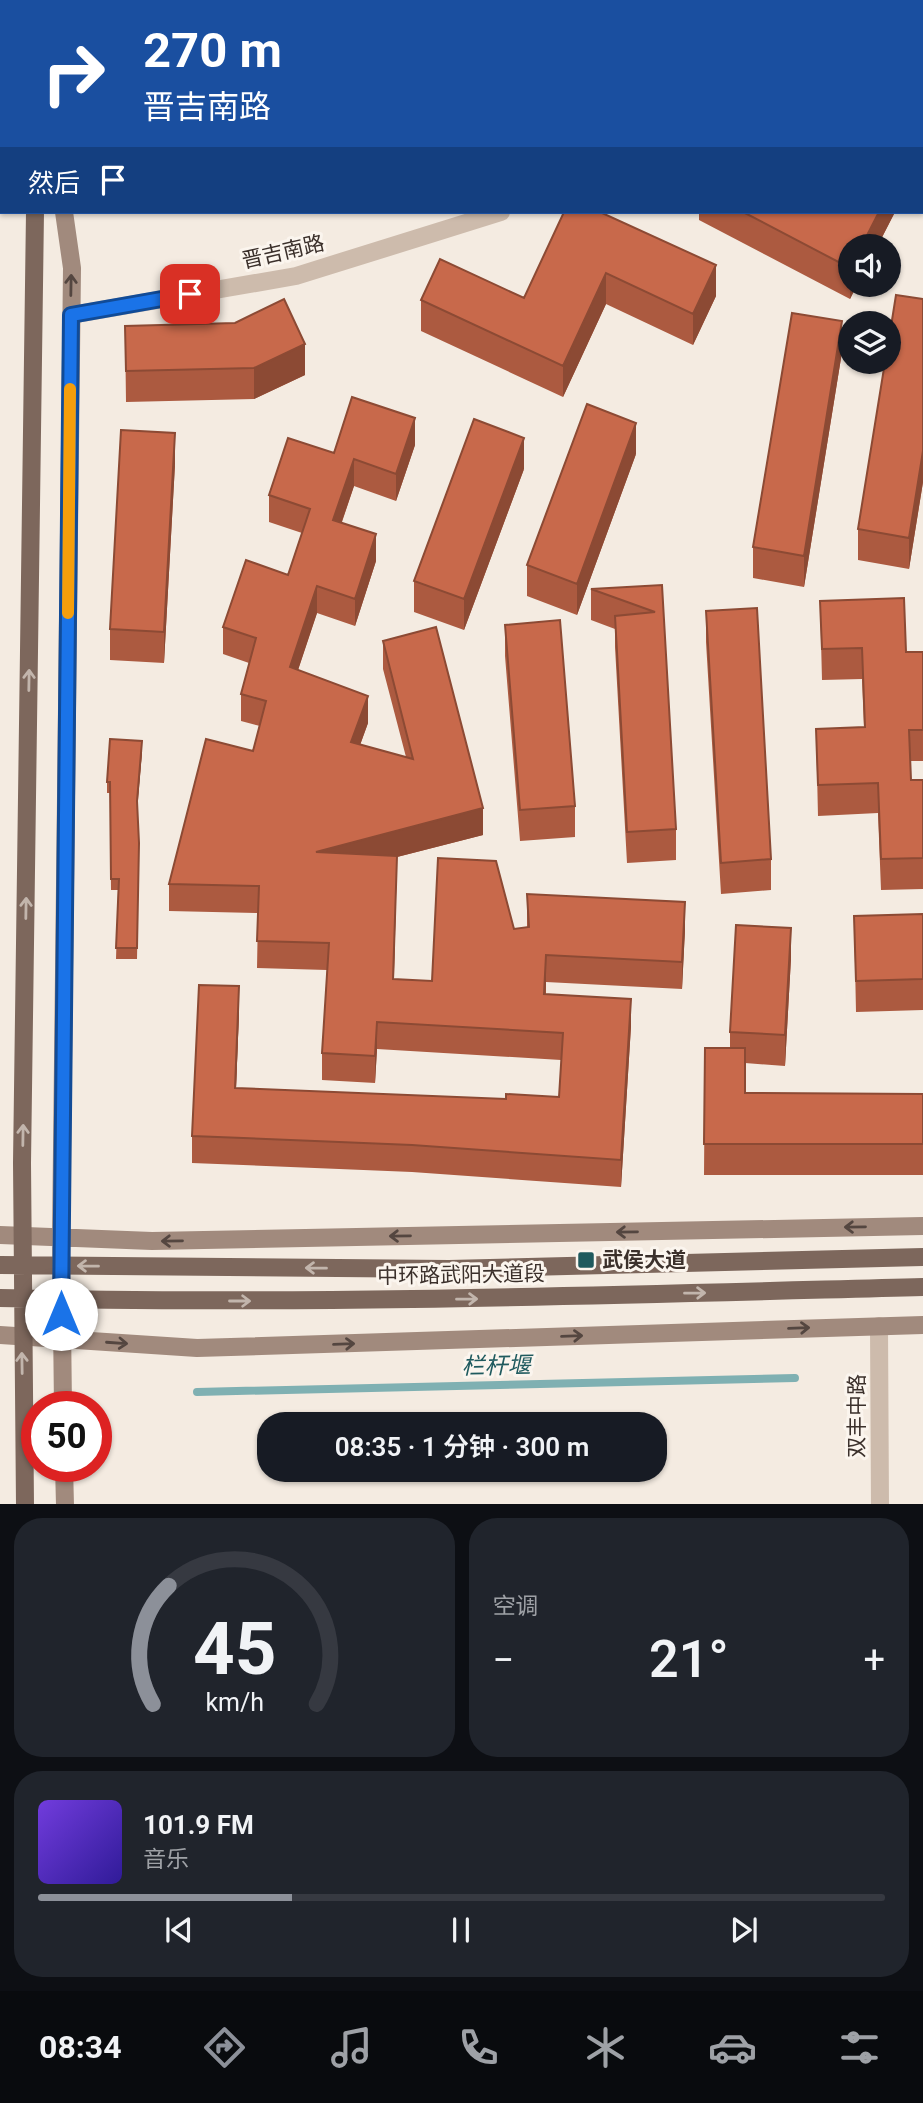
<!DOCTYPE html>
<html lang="zh">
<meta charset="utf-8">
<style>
body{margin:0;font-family:Roboto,"Noto Sans SC",sans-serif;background:#20242c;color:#f1f3f6;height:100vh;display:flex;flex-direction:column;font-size:26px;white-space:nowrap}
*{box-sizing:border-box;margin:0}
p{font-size:23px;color:#9ea1a6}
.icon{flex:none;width:38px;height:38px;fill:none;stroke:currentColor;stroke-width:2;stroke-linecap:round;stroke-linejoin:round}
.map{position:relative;height:1504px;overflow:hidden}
.panel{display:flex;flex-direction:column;gap:14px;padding:14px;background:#0d0f14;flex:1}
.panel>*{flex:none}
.guide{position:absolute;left:0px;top:0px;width:924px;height:214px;box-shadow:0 2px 5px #0004;background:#1a4fa0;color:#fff;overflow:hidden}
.buttons{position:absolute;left:838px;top:234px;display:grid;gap:14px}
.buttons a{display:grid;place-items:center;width:63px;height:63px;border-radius:50%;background:#171b24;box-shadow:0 2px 5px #0004;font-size:35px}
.speed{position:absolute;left:21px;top:1391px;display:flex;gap:14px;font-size:35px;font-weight:700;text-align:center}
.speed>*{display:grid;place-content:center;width:91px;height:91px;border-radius:50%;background:#171b24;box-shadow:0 2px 5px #0004;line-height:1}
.speed .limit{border:10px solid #d22;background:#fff;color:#111}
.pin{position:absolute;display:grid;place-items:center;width:60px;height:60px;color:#fff;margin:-30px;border-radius:14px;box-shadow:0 4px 10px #0006}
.me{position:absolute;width:77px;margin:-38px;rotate:0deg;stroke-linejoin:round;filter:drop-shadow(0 0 5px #0008)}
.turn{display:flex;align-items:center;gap:24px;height:147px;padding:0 28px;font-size:32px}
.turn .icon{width:91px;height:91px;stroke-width:2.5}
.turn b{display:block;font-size:49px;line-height:60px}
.then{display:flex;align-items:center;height:66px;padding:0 28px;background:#0003;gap:14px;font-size:26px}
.big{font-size:52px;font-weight:600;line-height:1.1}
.panel .card{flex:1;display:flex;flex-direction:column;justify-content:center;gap:10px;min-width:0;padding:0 24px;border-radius:28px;background:#20242c}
.panel .dial{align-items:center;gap:0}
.dial svg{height:182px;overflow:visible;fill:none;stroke:#363941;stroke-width:7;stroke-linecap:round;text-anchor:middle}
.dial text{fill:#f1f3f6;stroke:none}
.song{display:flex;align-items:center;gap:21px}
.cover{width:84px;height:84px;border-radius:10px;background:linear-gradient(135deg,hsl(260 70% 55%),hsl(250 70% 35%))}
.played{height:7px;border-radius:4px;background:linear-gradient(90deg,#8c9099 30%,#363941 30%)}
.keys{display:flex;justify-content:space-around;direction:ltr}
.heat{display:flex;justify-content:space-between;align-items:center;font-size:38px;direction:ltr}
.panel .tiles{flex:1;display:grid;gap:14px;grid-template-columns:1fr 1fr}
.card:last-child{grid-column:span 2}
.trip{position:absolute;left:257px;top:1412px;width:410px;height:70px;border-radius:28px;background:#171b24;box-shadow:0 2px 5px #0004;font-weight:600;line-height:70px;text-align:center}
.tabs{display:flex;height:112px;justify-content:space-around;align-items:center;background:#090b0e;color:#9ea1a6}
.tabs .icon{width:49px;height:49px}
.tabs .active{color:#8c9099}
.tabs b{font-size:32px;color:#f1f3f6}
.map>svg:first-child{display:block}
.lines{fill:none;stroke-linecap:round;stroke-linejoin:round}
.stream{stroke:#7fb0b2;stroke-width:8}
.minor{stroke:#cdbbac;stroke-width:18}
.tertiary{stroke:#cdbbac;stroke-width:18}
.secondary{stroke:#a18a7d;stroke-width:18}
.primary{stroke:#7d675c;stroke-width:18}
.wall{fill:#ac5a40}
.shaded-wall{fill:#8c4a34}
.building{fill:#c8694b;stroke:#8c4a34;stroke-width:2}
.oneway{stroke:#544640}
.oneway2{stroke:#c2b5ac}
.route-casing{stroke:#114b97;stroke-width:18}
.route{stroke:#1a73e8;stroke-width:12}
.slow{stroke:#f59e0b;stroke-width:12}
.poi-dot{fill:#1f5a5e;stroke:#fbf5ee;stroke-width:2.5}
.labels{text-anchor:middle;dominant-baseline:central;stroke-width:6;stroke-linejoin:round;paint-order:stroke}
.street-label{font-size:21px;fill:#3b302b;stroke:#fbf5ee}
.poi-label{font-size:21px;font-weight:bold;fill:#3b302b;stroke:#fbf5ee;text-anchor:start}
.water-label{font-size:23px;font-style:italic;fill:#1f5a5e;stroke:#fbf5ee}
</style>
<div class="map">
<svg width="923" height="1505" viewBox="0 0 923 1505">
<rect width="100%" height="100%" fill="#f4ebe1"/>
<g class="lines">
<!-- stream -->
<path class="stream" d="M197,1392L795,1378"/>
<!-- minor -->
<path class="minor" d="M879,1326L880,1505"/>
<!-- tertiary -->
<path class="tertiary" d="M922,80H923
M71,315L296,276L501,212"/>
<!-- secondary -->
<path class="secondary" d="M0,1235L152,1241L923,1226
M0,1335L197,1348L923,1325
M63,1407L61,1237L72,268L64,212
M64,1466L65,1505"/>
<!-- primary -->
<path class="primary" d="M40,2V0
M0,1265L449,1269L923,1257
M0,1298C308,1305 615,1295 923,1287
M25,1505L22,1163L35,212"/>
</g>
<!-- wall -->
<path class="wall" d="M197,0H262V2H197Z
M555,0H570L569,2H562Z
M681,0H894L888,2H682Z
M564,212L716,296L693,345L606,304L563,397L421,331V300L524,298Z
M699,212H895L877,247L850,285H857L850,299L699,220Z
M923,299V482L909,569L858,560V529Z
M125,326L305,375L254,399L126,402Z
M842,352L804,587L753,578V547Z
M415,445L396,501L354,486L342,522L376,561L355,626L317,613L298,670L368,723L360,745L406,757L383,669V641L483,835L397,857L394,979L432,981L514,929L527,927V894L685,929L682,989L546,982V994L631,1026L621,1187L412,1172L192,1163V1136L239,1013L236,1088L506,1099L559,1097L561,1060L377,1049L375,1083L322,1080V1053L327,970L257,968L258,913L169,911V884L253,751L260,726L241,721V694L249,663L223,654V627L288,575L302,533L269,522V495L334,453Z
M636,454L577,615L527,596V565Z
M175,464L164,663L110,660V629Z
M524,469L464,630L414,612V581Z
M662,585L676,829V860L627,863L615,647V629L591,620V589Z
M820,601L906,652H923V761H911V780H923V889L881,890L878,813L818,816L816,729L864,727L862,679L822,680Z
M706,611L771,859V890L721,894L706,642Z
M505,625L575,806V837L520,841L505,656Z
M142,752L137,807L139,843L137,959H116L118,890H111L110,793H107V782Z
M923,914V1010L856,1012L854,916Z
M791,958L785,1066L745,1063V1093L923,1094V1175H704L705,1048H730V1032Z"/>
<!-- shaded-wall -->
<path class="shaded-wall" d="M803,0H894L888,2H798Z
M923,128V159L922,160V129Z
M879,212H895L877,247H861Z
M716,265V296L693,345V314Z
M850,267V285H857L850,299Z
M606,273V304L563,397V366Z
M842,321V352L804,587V556Z
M305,344V375L254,399V368Z
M415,418V445L396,501V474Z
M636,423V454L577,615V584Z
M175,433V464L164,663V632Z
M524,438V469L464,630V599Z
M923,451V482L909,569V538Z
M354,459V486L333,547V520Z
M376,534V561L355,626V599Z
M317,586V613L290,694V667Z
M368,696V723L351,770V742Z
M142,741V752L137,812V801Z
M483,808V835L397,857L393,1006L316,852Z
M685,902V929L682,989V962Z
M791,928V958L785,1066V1035Z
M546,955V982L544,1021V994Z
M239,986V1013L235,1115V1088Z
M631,999V1026L621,1187V1160Z
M377,1022V1049L375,1083V1056Z"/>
<!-- building -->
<path class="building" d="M197,0H234L233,2H197Z
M348,0H491L496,2H384L380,0V2H348Z
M692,0H803L798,2H692Z
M564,212H600L716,265L693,314L606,273L563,366L421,300L440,259L524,298Z
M743,212H879L861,247H850V268Z
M896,295L923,299V451L909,538L858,529L885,362H889V339Z
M284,299L305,344L254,368L126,371L125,326L235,323Z
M792,313L842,321L804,556L753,547Z
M352,397L415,418L396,474L354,459L333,520L376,534L355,599L317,586L290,667L368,696L351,742L413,759L383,641L436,627L483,808L316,852L397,856L393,979L432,981L438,858L496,861L514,929L529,927L527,894L685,902L682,962L546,955L544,994L631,999L621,1160L412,1145L192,1136L199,985L239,986L235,1088L506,1099V1094L559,1097L563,1033L377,1022L375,1056L322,1053L329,943L257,941L259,886L169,884L206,739L253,751L266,701L241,694L256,638L223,627L246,560L288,575L310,509L269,495L288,438L334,453Z
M587,404L636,423L577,584L527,565Z
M474,419L524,438L464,599L414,581Z
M121,430L175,433L164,632L110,629Z
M662,585L676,829L627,832L615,616L655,612L591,589Z
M904,598L906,652H923V730H909L911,780H923V858L881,859L878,783L818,785L816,729L865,727L862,648L822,649L820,601Z
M757,608L771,859L721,863L706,611Z
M560,620L575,806L520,810L505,625Z
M110,739L142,741L137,801L139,843L137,948H116L119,879H111L110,782H107Z
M923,914V979L856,981L854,916Z
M736,925L791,928L785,1035L730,1032Z
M705,1048H745V1093L923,1094V1144H704Z"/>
<!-- one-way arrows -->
<defs><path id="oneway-shaft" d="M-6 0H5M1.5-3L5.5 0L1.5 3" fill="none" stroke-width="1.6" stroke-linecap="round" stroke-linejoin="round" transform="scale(1.75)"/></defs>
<g class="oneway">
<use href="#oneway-shaft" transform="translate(71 285) rotate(-89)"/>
<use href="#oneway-shaft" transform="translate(855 1227) rotate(179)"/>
<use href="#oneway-shaft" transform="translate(627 1232) rotate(179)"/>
<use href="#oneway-shaft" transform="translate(400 1236) rotate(179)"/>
<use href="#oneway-shaft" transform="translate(172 1241) rotate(179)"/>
<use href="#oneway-shaft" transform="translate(799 1328) rotate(-2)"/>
<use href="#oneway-shaft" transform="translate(572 1336) rotate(-2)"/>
<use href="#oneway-shaft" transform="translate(117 1343) rotate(4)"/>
<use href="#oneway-shaft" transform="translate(344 1344) rotate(-2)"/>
</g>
<g class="oneway2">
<use href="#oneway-shaft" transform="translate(29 680) rotate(-89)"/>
<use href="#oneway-shaft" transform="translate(26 908) rotate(-89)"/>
<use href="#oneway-shaft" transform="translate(23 1135) rotate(-89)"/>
<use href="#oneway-shaft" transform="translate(88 1266) rotate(-179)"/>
<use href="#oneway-shaft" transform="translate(316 1268) rotate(-179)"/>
<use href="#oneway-shaft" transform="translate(695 1293) rotate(-1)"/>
<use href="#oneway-shaft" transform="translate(467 1299) rotate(-1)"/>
<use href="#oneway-shaft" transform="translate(240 1301)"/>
<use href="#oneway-shaft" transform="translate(22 1363) rotate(-91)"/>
</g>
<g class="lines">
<defs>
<path id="route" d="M61,1314L71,315L190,294"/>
</defs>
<!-- route casing -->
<use href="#route" class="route-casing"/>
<!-- route -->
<use href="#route" class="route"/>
<!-- slow -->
<path class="slow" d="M68,613L70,389"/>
</g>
<!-- markers -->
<rect class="poi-dot" x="577" y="1251" width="18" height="18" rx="3.5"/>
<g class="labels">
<!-- street labels -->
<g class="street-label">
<text transform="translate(283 252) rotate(-13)">晋吉南路</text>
<text transform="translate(461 1275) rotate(-1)">中环路武阳大道段</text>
<text transform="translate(857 1416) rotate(-90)">双丰中路</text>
</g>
<!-- poi labels -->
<g class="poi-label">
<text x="602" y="1260">武侯大道</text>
</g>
<!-- water labels -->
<g class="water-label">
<text transform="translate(496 1366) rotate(-1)">栏杆堰</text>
</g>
</g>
</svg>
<div class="buttons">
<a><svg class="icon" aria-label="sound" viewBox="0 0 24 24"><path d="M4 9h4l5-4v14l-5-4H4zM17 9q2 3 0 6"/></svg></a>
<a><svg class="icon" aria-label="layers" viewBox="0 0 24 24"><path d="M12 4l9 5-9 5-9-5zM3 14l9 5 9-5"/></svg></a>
</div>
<div class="speed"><div class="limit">50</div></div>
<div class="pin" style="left:190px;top:294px;background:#d93025"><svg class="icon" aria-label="arrive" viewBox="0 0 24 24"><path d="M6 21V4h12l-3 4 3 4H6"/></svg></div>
<svg class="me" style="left:61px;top:1314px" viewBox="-20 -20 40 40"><circle r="19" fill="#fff"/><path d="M0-13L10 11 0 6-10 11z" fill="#1a73e8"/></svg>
<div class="trip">08:35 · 1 分钟 · 300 m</div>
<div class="guide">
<div class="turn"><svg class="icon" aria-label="right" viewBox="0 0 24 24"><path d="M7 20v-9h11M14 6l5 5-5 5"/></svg><div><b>270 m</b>晋吉南路</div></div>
<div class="then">然后<svg class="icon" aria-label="arrive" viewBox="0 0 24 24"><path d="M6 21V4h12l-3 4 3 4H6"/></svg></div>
</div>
</div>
<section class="panel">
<div class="tiles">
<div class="card dial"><svg viewBox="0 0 100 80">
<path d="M14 69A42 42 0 1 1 86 69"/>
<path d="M14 69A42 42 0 0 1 21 17" stroke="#8c9099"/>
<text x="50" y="56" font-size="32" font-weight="700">45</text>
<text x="50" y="72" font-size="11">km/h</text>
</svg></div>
<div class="card"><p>空调</p>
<div class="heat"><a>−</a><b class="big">21°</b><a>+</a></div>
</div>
<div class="card">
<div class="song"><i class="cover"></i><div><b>101.9 FM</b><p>音乐</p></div></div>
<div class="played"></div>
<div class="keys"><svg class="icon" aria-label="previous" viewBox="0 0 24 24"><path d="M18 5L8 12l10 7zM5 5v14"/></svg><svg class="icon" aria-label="pause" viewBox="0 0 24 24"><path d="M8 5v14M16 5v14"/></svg><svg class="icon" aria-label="next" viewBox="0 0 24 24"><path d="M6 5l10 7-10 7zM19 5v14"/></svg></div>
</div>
</div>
</section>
<nav class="tabs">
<b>08:34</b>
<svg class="icon active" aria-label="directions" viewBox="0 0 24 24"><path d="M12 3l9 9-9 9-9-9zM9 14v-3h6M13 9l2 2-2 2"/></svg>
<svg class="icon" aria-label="music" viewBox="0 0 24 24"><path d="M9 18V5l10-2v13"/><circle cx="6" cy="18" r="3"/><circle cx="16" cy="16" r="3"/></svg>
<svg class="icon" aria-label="phone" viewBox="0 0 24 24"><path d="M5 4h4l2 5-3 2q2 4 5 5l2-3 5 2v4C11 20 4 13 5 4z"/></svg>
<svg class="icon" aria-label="climate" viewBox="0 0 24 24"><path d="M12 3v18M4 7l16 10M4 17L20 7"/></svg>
<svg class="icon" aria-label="car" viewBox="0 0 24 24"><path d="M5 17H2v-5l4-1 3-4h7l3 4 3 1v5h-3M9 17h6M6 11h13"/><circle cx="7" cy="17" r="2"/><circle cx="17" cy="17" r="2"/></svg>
<svg class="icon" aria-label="filters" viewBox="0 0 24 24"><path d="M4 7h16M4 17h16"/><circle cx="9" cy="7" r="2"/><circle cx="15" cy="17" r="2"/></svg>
</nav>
